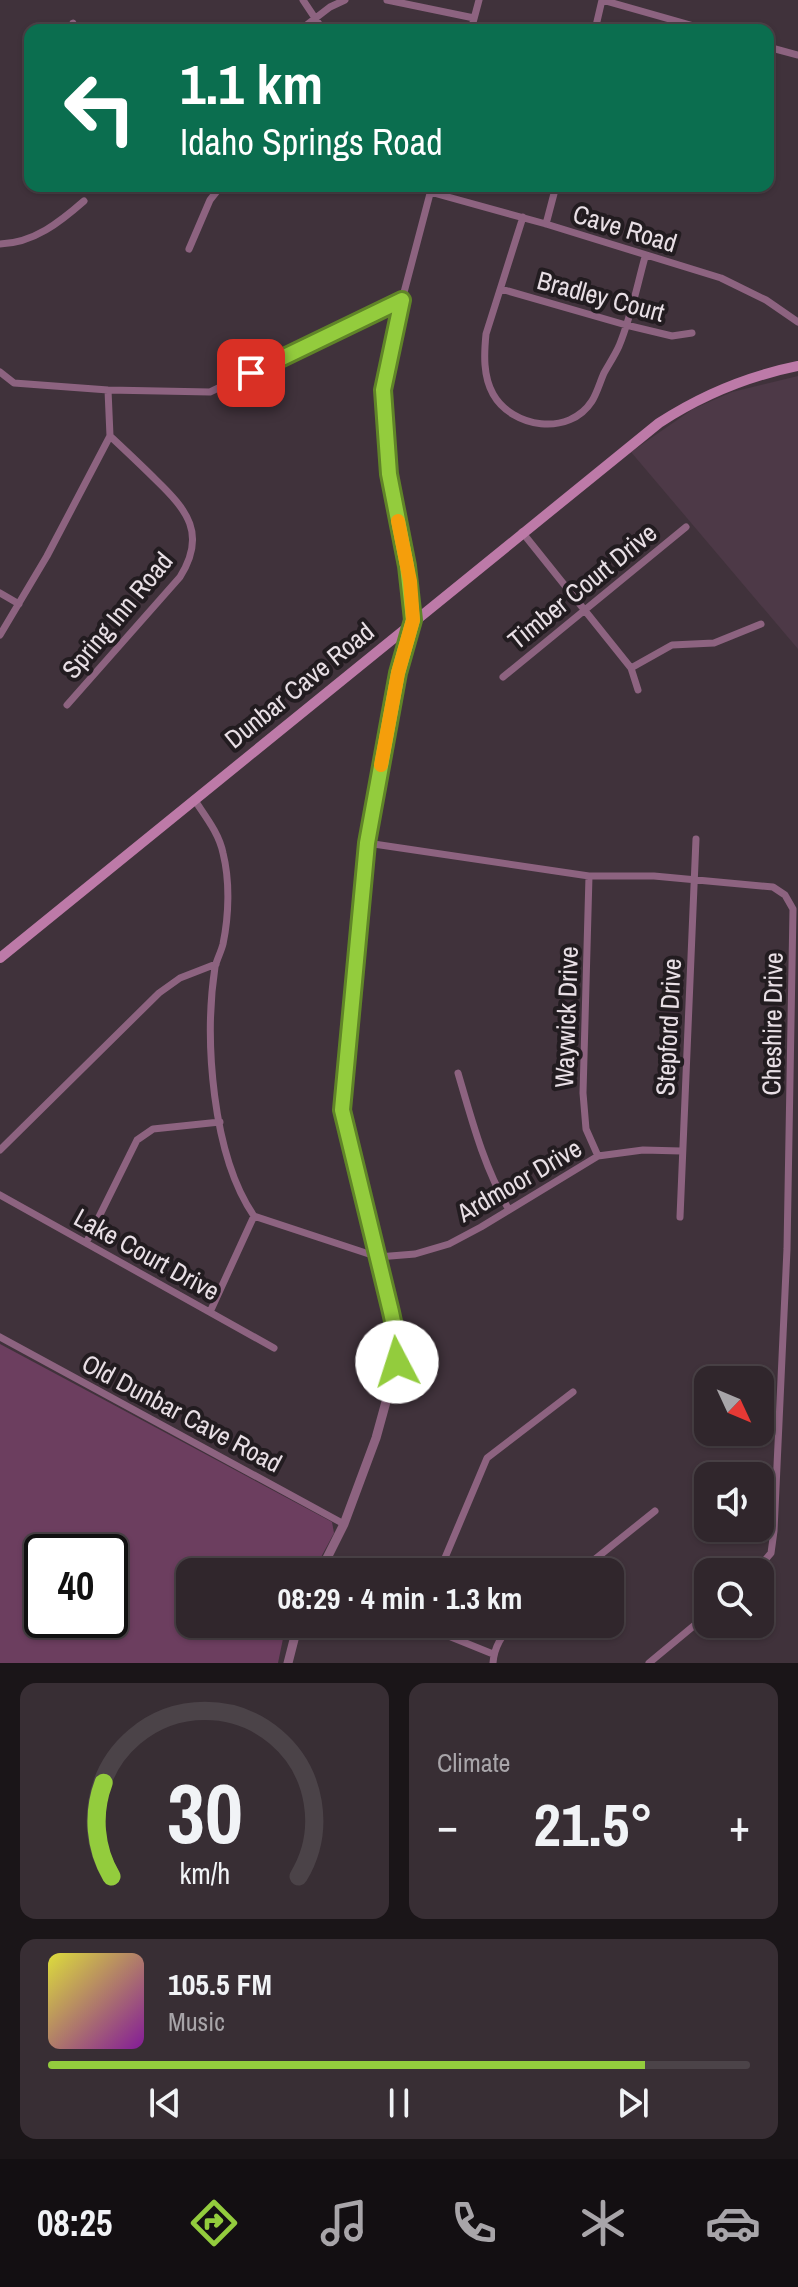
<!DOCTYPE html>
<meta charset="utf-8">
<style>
body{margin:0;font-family:"Archivo Narrow",sans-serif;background:#382e34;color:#f1f3f6;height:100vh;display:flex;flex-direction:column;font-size:30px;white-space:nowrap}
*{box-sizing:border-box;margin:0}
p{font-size:26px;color:#a8a5a9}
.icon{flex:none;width:44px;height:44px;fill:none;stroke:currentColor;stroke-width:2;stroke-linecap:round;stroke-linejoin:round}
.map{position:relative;height:1663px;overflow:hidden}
.sheet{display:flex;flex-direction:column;gap:20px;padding:20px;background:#1a1518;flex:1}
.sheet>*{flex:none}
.hud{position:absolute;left:24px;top:24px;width:750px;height:168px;border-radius:16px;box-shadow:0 2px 6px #0004,0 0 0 2px #4b4348;background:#0b6e4f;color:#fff;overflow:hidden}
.needle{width:52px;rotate:134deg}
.buttons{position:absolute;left:694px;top:1366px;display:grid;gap:16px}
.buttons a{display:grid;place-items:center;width:80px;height:80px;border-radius:16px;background:#30262c;box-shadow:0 2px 6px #0004,0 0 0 2px #4b4348;font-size:40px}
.speed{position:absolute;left:24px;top:1534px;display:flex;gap:16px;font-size:40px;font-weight:700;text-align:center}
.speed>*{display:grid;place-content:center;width:104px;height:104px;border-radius:50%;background:#30262c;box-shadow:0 2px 6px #0004,0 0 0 2px #4b4348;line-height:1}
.speed .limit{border:4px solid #111;border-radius:12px;background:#fff;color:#111}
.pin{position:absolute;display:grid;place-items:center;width:68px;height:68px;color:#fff;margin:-34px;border-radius:16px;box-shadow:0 4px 12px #0006}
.me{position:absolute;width:88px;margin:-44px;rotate:355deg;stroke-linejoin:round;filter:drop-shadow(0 0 6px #0008)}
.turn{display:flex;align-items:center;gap:28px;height:168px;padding:0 24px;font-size:36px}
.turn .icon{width:104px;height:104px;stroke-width:2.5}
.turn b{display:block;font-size:56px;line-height:68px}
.big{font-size:60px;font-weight:700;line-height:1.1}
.sheet .widget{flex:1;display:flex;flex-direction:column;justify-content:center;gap:12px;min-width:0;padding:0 28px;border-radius:16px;background:#382e34}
.sheet .dial{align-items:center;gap:0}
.dial svg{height:208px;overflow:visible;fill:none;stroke:#4b4348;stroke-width:7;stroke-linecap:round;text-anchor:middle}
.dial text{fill:#f1f3f6;stroke:none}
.song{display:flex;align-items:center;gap:24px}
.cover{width:96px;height:96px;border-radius:12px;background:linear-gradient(135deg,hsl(60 70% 55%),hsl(290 70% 35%))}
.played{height:8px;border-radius:4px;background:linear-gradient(90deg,#93cc3d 85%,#4b4348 85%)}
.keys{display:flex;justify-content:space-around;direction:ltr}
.heat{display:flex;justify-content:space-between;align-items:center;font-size:44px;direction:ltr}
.sheet .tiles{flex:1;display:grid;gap:20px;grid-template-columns:1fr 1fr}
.widget:last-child{grid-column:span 2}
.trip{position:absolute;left:176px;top:1558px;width:448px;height:80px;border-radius:16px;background:#30262c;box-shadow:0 2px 6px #0004,0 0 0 2px #4b4348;font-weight:700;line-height:80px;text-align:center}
.dock{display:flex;height:128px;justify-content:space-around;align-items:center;background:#130f12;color:#a8a5a9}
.dock .icon{width:56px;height:56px}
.dock .active{color:#93cc3d}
.dock b{font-size:36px;color:#f1f3f6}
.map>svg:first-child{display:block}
.built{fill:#4d3947}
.green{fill:#6c3e5f;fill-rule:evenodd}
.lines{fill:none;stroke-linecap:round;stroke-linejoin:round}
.minor{stroke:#8d6380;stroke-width:7}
.tertiary{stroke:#8d6380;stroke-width:9}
.secondary{stroke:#bd7aa8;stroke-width:10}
.route-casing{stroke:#608528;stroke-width:20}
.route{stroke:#93cc3d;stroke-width:14}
.slow{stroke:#f59e0b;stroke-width:14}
.labels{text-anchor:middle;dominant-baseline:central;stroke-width:8;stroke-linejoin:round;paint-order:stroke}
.street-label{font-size:26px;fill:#e8dfe5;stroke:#221c20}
</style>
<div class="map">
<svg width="798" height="1663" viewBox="0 0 798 1663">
<rect width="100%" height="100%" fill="#40323b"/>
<!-- built -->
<path class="built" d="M798,376V649L631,452L693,409L732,392Z"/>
<!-- green -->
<path class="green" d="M0,1344L332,1522L334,1533L313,1572H190V1624H286L278,1663H0ZM42,1552H110V1620H42Z"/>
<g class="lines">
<!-- minor -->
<path class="minor" d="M303,0L323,30
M387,0L474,18
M602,0L708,30
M73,23L75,30
M300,30L330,7L345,0
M471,30L479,0
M595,30L602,0
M768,47L798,55
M430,192L546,224L721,278L766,300L798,322
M523,217L486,334C484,354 483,376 493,394C512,428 569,437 592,401C597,393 600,382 604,373C609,364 615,355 619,346C631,317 637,286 645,257
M546,224L556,186
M0,244C34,243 60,222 84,201
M189,249L210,200L221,186
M501,289L626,325L672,336L692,333
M0,372L14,383L108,390L210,392L402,300
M522,532L631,668L638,690
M0,593L19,604
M413,620L407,566L389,474L383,390L402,300L432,186
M0,635L47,556L110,436L108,390
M631,668L672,645L714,643L761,624
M503,677L686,527
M67,705L180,577C207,534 187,510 156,480C141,465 126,451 110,436
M194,799C205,816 219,833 223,853C230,881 229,915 223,944C221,952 217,959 215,967C204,1039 212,1155 254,1216L378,1257L415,1254L449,1244L481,1227L598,1156L643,1150L681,1151
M367,843L589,876H654L773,887L785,895L793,909L787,1249L774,1531L771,1553L755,1572
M589,876L583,1093L586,1129L598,1156
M458,1073C472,1121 484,1167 509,1210
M0,1150L159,993L180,978L216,964
M0,1195L274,1348
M680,1217L696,839
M86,1243L137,1140L153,1129L220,1122
M210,1312L254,1216
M0,1337L344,1524
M439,1572L487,1458L573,1392
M579,1572L655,1511
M434,1624L446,1635L493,1654
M417,1633L432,1624
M493,1663C494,1648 502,1633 514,1624
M649,1663L708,1614"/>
<!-- tertiary -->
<path class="tertiary" d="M320,1572L344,1524L376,1438L397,1362V1340L391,1312L342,1110L367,843L398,673L412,622
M288,1663L298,1624"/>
<!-- secondary -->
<path class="secondary" d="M0,958L659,423C702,395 748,376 798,366"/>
</g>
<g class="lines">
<defs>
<path id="route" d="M251,373L402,300L383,390L389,474L407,566L413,620L398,673L367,843L342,1110L391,1312L397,1340V1362"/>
</defs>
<!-- route casing -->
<use href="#route" class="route-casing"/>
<!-- route -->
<use href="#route" class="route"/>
<!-- slow -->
<path class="slow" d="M381,765L398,673L413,620L410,581L398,521"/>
</g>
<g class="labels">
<!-- street labels -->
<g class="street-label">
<text transform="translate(625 228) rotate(17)">Cave Road</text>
<text transform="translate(601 296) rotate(15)">Bradley Court</text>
<text transform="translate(582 586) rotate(-39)">Timber Court Drive</text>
<text transform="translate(117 615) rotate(-50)">Spring Inn Road</text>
<text transform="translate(299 685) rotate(-39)">Dunbar Cave Road</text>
<text transform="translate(566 1017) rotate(-88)">Waywick Drive</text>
<text transform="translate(772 1024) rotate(-89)">Cheshire Drive</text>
<text transform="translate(668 1027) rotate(-87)">Stepford Drive</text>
<text transform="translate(519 1180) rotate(-30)">Ardmoor Drive</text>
<text transform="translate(147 1254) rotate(29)">Lake Court Drive</text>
<text transform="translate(182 1413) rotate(28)">Old Dunbar Cave Road</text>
</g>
</g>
</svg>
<div class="buttons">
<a><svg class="needle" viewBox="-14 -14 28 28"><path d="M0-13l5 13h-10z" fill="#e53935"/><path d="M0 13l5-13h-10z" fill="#a8a5a9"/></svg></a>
<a><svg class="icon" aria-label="sound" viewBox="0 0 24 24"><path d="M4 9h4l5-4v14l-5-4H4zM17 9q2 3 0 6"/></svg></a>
<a><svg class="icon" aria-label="search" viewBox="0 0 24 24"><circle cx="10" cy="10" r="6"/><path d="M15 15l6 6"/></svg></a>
</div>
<div class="speed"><div class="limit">40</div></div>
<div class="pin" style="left:251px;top:373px;background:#d93025"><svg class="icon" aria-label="arrive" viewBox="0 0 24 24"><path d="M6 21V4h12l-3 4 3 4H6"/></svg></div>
<svg class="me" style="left:397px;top:1362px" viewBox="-20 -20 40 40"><circle r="19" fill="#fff"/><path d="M0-13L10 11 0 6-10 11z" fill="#93cc3d"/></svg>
<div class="trip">08:29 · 4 min · 1.3 km</div>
<div class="hud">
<div class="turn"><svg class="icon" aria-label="left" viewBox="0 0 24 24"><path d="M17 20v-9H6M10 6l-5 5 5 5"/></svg><div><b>1.1 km</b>Idaho Springs Road</div></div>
</div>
</div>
<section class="sheet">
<div class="tiles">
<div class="widget dial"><svg viewBox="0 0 100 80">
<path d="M14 69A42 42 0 1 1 86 69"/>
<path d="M14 69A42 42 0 0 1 11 33" stroke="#93cc3d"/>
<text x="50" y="56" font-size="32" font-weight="700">30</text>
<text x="50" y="72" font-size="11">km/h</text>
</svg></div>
<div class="widget"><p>Climate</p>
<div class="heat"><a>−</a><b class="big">21.5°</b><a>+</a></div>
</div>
<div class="widget">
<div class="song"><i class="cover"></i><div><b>105.5 FM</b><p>Music</p></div></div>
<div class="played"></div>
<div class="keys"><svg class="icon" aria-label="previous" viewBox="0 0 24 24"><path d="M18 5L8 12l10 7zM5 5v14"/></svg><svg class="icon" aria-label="pause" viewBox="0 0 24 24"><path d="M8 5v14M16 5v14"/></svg><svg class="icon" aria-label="next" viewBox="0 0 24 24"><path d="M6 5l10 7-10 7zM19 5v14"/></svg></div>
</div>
</div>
</section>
<nav class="dock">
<b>08:25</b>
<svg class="icon active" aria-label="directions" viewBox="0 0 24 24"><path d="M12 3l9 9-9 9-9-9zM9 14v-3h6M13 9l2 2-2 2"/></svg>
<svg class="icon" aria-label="music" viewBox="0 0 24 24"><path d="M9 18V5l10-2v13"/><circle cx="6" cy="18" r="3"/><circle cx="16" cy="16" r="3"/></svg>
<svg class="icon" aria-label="phone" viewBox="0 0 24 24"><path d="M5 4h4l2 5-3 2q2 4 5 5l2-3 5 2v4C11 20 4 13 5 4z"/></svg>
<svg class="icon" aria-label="climate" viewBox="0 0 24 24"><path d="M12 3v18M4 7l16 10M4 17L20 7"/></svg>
<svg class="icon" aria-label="car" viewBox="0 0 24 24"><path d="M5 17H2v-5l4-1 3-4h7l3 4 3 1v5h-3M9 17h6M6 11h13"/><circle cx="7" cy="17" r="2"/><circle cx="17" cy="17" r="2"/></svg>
</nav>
